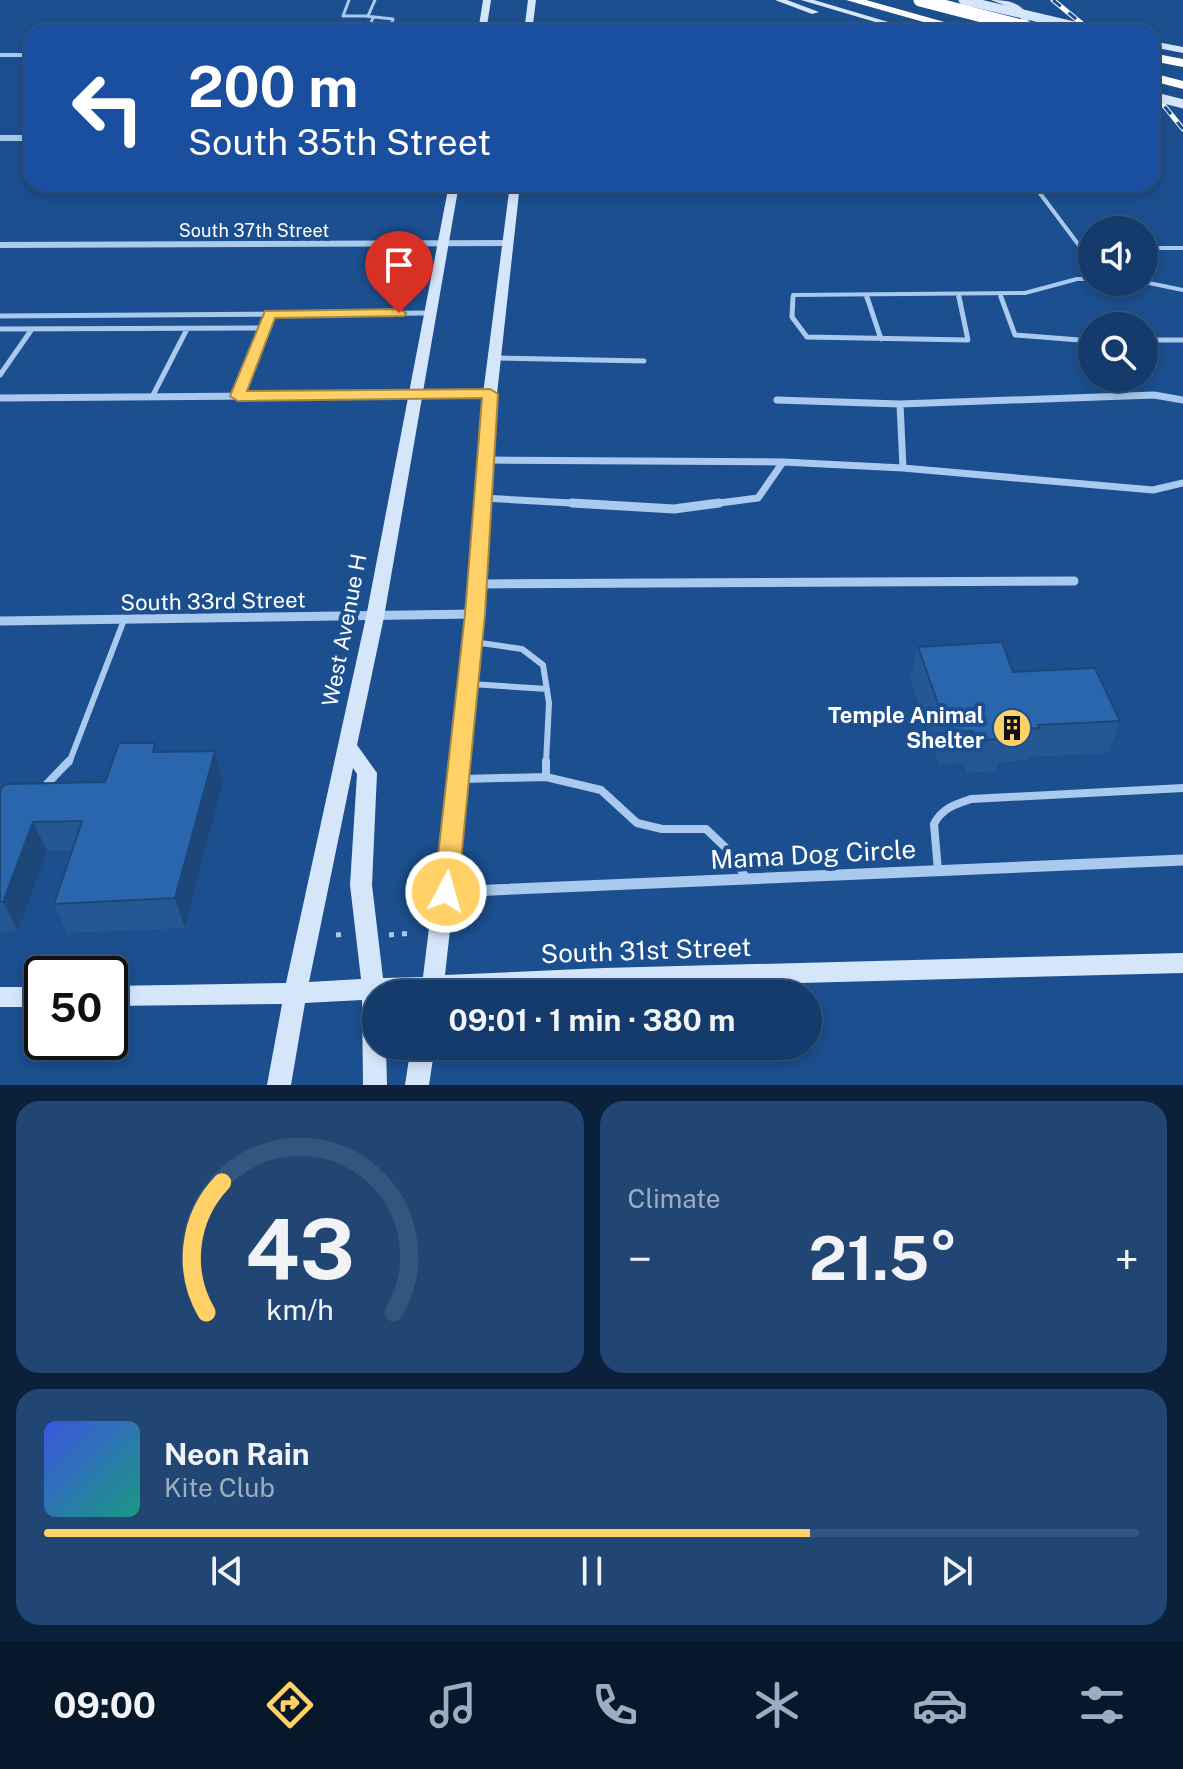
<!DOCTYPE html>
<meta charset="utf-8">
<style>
body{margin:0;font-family:"Public Sans",sans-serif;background:#214673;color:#f1f3f6;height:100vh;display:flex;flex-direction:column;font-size:30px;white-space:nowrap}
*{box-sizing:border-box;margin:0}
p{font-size:26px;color:#9dadc1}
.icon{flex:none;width:44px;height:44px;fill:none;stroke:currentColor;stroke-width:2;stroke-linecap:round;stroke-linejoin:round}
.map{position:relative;height:1085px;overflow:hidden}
.details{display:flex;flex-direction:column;gap:16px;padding:16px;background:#0b203b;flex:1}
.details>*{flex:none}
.top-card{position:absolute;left:24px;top:24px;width:1136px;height:168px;border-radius:24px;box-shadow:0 4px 12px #0003,0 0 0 2px #33557e;background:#1a4fa0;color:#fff;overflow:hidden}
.buttons{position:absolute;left:1078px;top:216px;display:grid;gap:16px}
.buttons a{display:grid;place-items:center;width:80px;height:80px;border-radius:50%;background:#143b6b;box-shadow:0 4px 12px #0003,0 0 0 2px #33557e;font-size:40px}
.speed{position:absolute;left:24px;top:956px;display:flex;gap:16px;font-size:40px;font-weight:700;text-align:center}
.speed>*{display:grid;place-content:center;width:104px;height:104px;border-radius:50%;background:#143b6b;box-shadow:0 4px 12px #0003,0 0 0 2px #33557e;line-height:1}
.speed .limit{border:4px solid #111;border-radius:12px;background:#fff;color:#111}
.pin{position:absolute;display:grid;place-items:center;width:68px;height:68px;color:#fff;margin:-82px -34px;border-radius:50% 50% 50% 0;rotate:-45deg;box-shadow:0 0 8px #0007}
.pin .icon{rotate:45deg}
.me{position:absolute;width:88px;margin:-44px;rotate:6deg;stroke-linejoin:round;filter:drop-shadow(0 0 6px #0008)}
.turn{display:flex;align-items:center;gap:28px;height:168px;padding:0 32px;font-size:36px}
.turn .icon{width:104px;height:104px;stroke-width:2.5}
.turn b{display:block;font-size:56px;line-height:68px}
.big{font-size:60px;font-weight:700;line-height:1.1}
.details .card{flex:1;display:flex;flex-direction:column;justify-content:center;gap:12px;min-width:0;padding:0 28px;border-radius:24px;background:#214673}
.details .dial{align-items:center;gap:0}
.dial svg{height:208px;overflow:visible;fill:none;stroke:#33557e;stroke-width:7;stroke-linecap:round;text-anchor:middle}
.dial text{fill:#f1f3f6;stroke:none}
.song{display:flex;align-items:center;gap:24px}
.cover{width:96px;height:96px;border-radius:12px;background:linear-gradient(135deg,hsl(230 70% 55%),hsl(170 70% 35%))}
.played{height:8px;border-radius:4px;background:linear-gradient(90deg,#ffd166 70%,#33557e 70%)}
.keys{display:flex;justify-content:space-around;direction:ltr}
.heat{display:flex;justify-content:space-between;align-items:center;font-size:44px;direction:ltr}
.details .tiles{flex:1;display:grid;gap:16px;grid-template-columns:1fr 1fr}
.card:last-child{grid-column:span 2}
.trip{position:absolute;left:362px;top:980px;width:460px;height:80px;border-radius:40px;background:#143b6b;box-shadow:0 4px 12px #0003,0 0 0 2px #33557e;font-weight:700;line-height:80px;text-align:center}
.tabs{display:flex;height:128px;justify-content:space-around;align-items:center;background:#08182b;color:#9dadc1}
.tabs .icon{width:56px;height:56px}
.tabs .selected{color:#ffd166}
.tabs b{font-size:36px;color:#f1f3f6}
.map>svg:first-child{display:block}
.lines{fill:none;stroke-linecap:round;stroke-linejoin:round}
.path{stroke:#a9c9ee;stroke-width:5;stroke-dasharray:5 8;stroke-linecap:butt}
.lane-far4{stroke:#a9c9ee;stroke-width:3}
.lane-far3{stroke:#a9c9ee;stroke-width:4}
.lane-far2{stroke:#a9c9ee;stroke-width:5}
.lane-far1{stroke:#a9c9ee;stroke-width:6}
.lane{stroke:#a9c9ee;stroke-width:8}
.street-far4{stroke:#a9c9ee;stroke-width:4}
.street-far3{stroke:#a9c9ee;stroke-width:6}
.street-far2{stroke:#a9c9ee;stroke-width:7}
.street-far1{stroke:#a9c9ee;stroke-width:9}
.street{stroke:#a9c9ee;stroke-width:11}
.secondary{fill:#d6e6fa;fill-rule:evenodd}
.highway{fill:#fff;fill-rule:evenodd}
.rail-casing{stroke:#fff;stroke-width:5}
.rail{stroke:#1b4f8f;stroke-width:3;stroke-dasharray:10;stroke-linecap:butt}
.secondary-bridge{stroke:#d6e6fa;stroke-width:9}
.highway-bridge{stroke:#fff;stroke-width:13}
.wall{fill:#245895}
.shaded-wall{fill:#1d4779}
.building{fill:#2a66ad;stroke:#1d4779;stroke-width:2}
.route{fill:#ffd166;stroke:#a68842;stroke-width:2}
.labels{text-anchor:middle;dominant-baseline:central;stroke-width:8;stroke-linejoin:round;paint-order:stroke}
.far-street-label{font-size:18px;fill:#fff;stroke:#1b4f8f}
.street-label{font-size:22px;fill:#fff;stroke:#1b4f8f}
.poi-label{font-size:22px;font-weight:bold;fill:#fff;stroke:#1b4f8f;text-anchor:end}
.near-street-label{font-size:26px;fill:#fff;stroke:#1b4f8f}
</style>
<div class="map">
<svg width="1183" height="1085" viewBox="0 0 1183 1085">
<rect width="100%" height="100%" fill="#1b4f8f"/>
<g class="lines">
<!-- path -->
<path class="path" d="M336,935L347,934
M389,935L414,933"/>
<!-- lane-far4 -->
<path class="lane-far4" d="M349,0L343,16H368L375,0
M365,16L393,19L389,32
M367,32L373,18"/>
<!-- lane-far3 -->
<path class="lane-far3" d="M1033,184L1081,248H1092
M1144,248H1183
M1144,282L1183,290
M958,294L959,299
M1000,294L1002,299
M866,295L867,299
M793,299V295L1025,293L1077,279H1092"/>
<!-- lane-far2 -->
<path class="lane-far2" d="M793,297L792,317L807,337L968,340L959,297
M867,297L881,339
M1001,297L1015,335L1092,341
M0,316L430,313
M0,329L263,328L238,396
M1144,340H1183
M495,358L644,361
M0,375L32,329
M152,397L187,329"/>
<!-- lane-far1 -->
<path class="lane-far1" d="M474,642L522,649L543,665L549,703L546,763
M471,684L547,689
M69,763L124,620"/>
<!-- lane -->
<path class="lane" d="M546,777L601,790L637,823L662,829H706L726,848L747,879
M462,779L546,777V761
M44,787L69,761
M938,871L934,824C942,808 956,804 971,799L1183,788"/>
<!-- street-far4 -->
<path class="street-far4" d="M0,55H32"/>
<!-- street-far3 -->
<path class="street-far3" d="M0,138H32
M0,245L508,243"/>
<!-- street-far2 -->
<path class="street-far2" d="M0,398L490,394
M777,400L900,404L1154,395L1183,400
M486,460L783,462
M903,468L1153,490L1183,483
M483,498L607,505
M704,505L758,498L783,462L903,468L900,404"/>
<!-- street-far1 -->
<path class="street-far1" d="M572,503L674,509L719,503
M478,584L1074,581
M0,621L474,614"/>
<!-- street -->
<path class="street" d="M446,892L1183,860"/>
<!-- secondary -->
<path class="secondary" d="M483,0H491L486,32H478Z
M528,0H536L532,32H524Z
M775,0H787L819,12L812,14Z
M801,0H814L922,32H909Z
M991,0C1007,0 1022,2 1029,18L1026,32H1018L1021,18L1012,8Z
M1152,41L1183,47V53L1152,47Z
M449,184H459L384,617L357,745L377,773L372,885L383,978L423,977L464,642L483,394L510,184H520L497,394L482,642L445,975L604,968L1183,953V973L604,988L485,994H376V1046H386L387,1085H363L362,1000L305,1003L291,1085H267L282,1004L110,1006V986L286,983L366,617ZM353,768L357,774L350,885L361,979L309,982Z
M0,987H42V1007H0Z
M411,1046H435L429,1085H405Z"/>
<!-- highway -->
<path class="highway" d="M846,0H866L980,32H959Z
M1152,53L1183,59V67L1152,61Z
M1152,73L1183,81V89L1152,81Z"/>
<defs>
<path id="rail" d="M1053,0L1092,32
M1152,91L1183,129"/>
</defs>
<!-- rail casing -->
<use href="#rail" class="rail-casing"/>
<!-- rail -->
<use href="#rail" class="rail"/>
<!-- secondary-bridge -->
<path class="secondary-bridge" d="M963,0L1099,32
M1152,96L1183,104"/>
<!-- highway-bridge -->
<path class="highway-bridge" d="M920,0L1044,32"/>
</g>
<!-- wall -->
<path class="wall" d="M918,647L1013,672L1120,721L1108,753L1030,757L1029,760L998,762L995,771L967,773L964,763L939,764L910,678Z
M158,752L223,781L185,928L67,933L54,904L72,851H47L18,931L0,932V792L105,782Z"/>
<!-- shaded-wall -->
<path class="shaded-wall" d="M215,751L223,781L185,928L175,898Z
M33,822L47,851L18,931L3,902Z"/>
<!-- building -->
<path class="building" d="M1002,642L1013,672L1095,668L1120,721L1038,725L1039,728L1002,730L1005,739L977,740L973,731L948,732L918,647Z
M119,743H155L153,752L215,751L175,898L54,904L82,821L33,822L3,902H0V792L1,788L6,784L105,782Z"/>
<!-- route -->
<path class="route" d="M399,309L406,313L404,316L275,318L247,391L490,389L498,394L485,614L458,892L454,899L446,902L437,899L434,892L465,614L482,398L238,401L230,396L265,311Z"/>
<!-- icons -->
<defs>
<symbol id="building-disc" viewBox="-11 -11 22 22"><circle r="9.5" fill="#ffd166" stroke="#1b4f8f"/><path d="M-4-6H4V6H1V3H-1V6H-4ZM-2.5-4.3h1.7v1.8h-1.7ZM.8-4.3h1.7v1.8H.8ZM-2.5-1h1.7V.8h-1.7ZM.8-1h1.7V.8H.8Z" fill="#111"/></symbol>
</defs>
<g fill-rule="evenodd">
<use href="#building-disc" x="990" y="706" width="44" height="44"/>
</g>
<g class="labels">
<!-- far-street labels -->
<g class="far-street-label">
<text x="254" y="230">South 37th Street</text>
</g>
<!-- street labels -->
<g class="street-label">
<text transform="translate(213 601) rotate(-1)">South 33rd Street</text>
<text transform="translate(344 630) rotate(-79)">West Avenue H</text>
</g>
<!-- poi labels -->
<g class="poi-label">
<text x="984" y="715">Temple Animal<tspan x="984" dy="25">Shelter</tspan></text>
</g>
<!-- near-street labels -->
<g class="near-street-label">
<text transform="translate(813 854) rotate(-3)">Mama Dog Circle</text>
<text transform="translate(646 950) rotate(-2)">South 31st Street</text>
</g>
</g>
</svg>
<div class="buttons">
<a><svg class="icon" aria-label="sound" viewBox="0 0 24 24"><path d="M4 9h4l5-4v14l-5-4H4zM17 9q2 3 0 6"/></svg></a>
<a><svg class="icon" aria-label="search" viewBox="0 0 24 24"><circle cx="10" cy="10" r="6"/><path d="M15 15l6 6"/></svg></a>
</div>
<div class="speed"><div class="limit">50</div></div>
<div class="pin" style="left:399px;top:313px;background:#d93025"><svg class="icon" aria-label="arrive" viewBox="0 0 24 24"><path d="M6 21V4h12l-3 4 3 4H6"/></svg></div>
<svg class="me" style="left:446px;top:892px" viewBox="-20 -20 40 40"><circle r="17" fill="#ffd166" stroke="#fff" stroke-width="3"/><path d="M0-11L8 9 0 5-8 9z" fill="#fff"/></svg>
<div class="trip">09:01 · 1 min · 380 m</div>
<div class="top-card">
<div class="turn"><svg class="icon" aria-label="left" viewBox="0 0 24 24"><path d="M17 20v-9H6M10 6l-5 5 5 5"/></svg><div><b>200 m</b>South 35th Street</div></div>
</div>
</div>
<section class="details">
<div class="tiles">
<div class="card dial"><svg viewBox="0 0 100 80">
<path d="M14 69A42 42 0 1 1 86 69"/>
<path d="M14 69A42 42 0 0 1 20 19" stroke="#ffd166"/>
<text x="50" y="56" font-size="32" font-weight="700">43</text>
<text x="50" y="72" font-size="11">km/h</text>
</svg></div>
<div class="card"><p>Climate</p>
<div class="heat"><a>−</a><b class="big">21.5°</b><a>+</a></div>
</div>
<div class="card">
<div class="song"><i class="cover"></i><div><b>Neon Rain</b><p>Kite Club</p></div></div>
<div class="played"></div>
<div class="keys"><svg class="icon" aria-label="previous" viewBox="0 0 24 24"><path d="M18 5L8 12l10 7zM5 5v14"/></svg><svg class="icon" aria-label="pause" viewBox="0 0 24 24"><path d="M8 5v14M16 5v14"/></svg><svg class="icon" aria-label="next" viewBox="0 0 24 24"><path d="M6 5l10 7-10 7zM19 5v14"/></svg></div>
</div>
</div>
</section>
<nav class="tabs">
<b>09:00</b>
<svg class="icon selected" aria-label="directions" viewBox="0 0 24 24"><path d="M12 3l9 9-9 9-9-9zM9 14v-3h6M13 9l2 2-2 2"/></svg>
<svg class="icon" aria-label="music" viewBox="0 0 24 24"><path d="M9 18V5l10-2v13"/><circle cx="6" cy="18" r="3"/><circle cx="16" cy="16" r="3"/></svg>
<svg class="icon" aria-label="phone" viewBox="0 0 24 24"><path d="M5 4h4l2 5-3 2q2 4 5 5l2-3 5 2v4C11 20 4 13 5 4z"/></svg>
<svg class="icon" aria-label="climate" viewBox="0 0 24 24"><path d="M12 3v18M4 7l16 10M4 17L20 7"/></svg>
<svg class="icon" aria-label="car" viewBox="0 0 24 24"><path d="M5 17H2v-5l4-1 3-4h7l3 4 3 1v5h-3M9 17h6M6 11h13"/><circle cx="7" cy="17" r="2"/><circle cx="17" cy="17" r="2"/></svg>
<svg class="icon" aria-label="filters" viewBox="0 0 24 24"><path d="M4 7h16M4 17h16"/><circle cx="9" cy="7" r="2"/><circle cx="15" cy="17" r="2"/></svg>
</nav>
